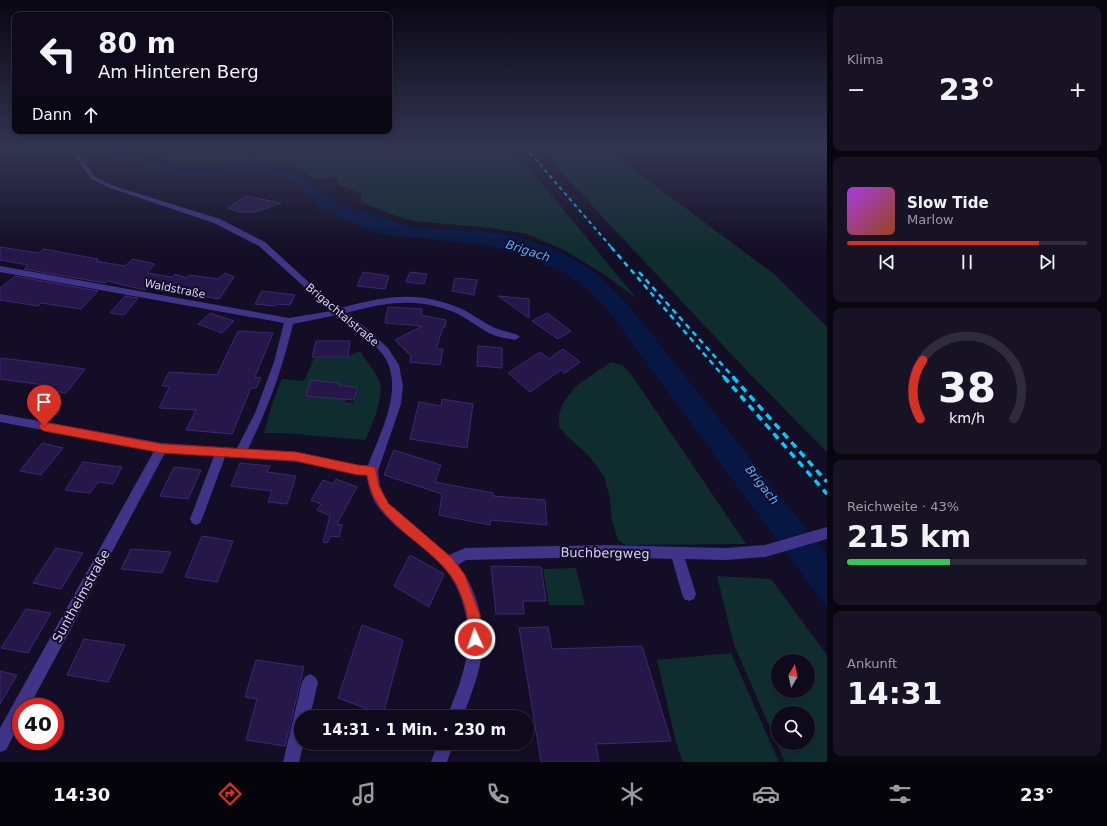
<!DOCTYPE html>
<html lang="de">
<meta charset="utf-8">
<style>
body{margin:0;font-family:"DejaVu Sans",sans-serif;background:#171325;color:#f1f3f6;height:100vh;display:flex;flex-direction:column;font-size:15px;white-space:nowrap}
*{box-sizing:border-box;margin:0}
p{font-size:13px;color:#9b9aa3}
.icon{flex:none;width:22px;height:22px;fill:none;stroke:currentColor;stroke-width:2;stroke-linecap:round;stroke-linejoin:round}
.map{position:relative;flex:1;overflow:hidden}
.panel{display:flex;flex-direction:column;gap:6px;padding:6px;background:#08060f;width:280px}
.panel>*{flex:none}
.top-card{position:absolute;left:12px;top:12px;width:380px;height:122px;border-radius:8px;box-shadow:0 2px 6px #0003,0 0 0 1px #2e2b3b;background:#0e0a1c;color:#f1f3f6;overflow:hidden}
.needle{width:26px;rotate:9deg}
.fabs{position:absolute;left:771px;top:654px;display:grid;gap:8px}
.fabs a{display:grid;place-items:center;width:44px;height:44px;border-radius:50%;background:#0e0a1c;box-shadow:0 2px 6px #0003,0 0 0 1px #2e2b3b;font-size:20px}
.speed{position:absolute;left:12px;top:698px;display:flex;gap:8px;font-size:20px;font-weight:700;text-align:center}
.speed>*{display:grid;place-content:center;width:52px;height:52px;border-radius:50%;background:#0e0a1c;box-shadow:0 2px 6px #0003,0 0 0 1px #2e2b3b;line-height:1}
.speed .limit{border:6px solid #d22;background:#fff;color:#111}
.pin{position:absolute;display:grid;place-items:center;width:34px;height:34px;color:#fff;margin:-41px -17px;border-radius:50% 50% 50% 0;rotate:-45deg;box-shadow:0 0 4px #0007}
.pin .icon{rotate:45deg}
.me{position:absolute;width:44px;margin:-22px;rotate:357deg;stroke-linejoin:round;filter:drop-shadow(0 0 3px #0008)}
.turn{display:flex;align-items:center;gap:14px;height:84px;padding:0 20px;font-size:18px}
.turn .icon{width:52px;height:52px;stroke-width:2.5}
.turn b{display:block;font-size:28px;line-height:34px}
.then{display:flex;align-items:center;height:38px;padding:0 20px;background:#0003;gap:8px;font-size:15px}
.big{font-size:30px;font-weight:600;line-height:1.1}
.panel .tile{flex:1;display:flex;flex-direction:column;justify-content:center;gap:6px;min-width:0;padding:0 14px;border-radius:8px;background:#171325}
.panel .dial{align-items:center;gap:0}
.dial svg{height:104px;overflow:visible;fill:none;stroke:#2e2b3b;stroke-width:7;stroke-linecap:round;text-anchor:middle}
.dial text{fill:#f1f3f6;stroke:none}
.song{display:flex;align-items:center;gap:12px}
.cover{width:48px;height:48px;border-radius:6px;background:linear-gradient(135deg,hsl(280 70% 55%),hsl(20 70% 35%))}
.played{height:4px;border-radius:2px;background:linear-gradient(90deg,#d93025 80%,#2e2b3b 80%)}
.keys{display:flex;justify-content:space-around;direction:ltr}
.heat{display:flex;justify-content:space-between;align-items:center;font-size:22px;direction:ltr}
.charge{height:6px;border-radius:3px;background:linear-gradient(90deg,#34c759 43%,#2e2b3b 0)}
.trip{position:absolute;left:294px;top:710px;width:240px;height:40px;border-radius:20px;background:#0e0a1c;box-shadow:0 2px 6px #0003,0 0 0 1px #2e2b3b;font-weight:600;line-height:40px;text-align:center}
.dock{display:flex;height:64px;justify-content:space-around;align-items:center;background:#06040b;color:#9b9aa3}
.dock .icon{width:28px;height:28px}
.dock .current{color:#d93025}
.dock b{font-size:18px;color:#f1f3f6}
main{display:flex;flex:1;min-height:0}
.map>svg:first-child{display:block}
.green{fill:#0f2d2f;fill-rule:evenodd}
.water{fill:#061744}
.building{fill:#251747;stroke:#3e2775}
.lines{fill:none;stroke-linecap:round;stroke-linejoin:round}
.minor{fill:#3f3487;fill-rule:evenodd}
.rail-far2{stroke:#00cbfb;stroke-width:2;stroke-dasharray:4 3.5;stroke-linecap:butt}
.rail-far1{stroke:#00cbfb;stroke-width:2.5;stroke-dasharray:5.5 4.5;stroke-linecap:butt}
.rail{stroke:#00cbfb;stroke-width:3.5;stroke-dasharray:7 5.5;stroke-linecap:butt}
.route{fill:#d93025;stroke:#8d1f18}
.labels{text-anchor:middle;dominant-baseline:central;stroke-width:4;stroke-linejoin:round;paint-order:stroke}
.street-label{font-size:11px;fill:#dad0ff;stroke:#130d25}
.water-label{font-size:12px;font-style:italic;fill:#5ea6ff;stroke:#130d25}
.near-street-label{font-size:13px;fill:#dad0ff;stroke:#130d25}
</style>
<main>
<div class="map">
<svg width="827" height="762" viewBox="0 0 827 762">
<rect width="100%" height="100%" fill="#130d25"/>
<!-- green -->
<path class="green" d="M140,147H512L637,299L608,277L564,250L527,234L491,228L413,221L390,214L361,202V193L338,185L337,177L315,178L292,166L270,162L252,161L194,165L171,162L147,153L145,149Z
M539,147H603L774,274L827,327V452L749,373L567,179Z
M360,351C365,359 378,375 380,383C383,399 372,427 365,440L283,433H264L273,401L282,379L304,381L314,358H345ZM311,381L339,383V386L359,388L354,403L345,402L346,397L335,399L307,396Z
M611,362L622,365L631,374L746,544L626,545L618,540L612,520L610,499L604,476L589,456L565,434L559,426V415L563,403L576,386Z
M576,568L585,605H549L543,569Z
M717,576L771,579L827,655V762H785L734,645ZM778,661H808V691H778ZM778,713H808V743H778Z
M731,653L779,762H683L676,742L657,660Z"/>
<!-- water -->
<path class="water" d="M95,147H124L152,161L173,167L193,170H230L236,166L249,164L277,167L302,178L324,196L341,205L414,228L482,231L514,236L551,248L578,261L600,277L626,302L827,555V608L605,306L587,288L560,270L517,254L480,244L379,234L320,209L311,198L295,184L280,177L250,172L189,178L176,176L131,163L106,155Z"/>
<!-- building -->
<path class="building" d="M246,196L281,203L255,212H240L228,208Z
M0,247L39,253L44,249L98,259L96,261L125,266L133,259L155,264L147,273L172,277L175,274L187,278L189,275L218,279L225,273L234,277L219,299L157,289L146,288L145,290L107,281L105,283L24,269L28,265L0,260Z
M363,272L389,276L385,289L357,286Z
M410,272L427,274L424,284L406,282Z
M15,276L98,291L81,309L41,303L38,306L0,300V288Z
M455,278L477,280L474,295L452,291Z
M262,291L295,295L290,305L276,304L275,306L255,304Z
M125,296L138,298L124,315L110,313Z
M498,296L529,299V318Z
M388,307L422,309L421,315L446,320L445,327H443L436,349H443L440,365L410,362L411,356L395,340L422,326L385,323Z
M210,313L234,321L222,333L198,324Z
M547,313L571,331L558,339L532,321Z
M238,331L273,333L255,377L261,378L256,388H251L232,434L186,430L196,410L159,408L170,386H162L169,372L217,375Z
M316,341H350L348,357H312Z
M478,346L502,348V368L477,366Z
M563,349L580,362L565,373L561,370L530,392L508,373L540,352L549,359Z
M0,358L26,361L85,369L66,393L47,390L51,386L0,379Z
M311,380L340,383L339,385L358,388L354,400L306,396Z
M442,399L473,404L467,448L410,439L419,402L441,406Z
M42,443L63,448L41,475L20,471Z
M394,450L441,465L435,482L493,493V496L545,500L547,525L491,520L490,525L439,515L442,494L384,475Z
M83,462L122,467L113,484L98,482L90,493L65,490Z
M240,463L270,466L267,472L296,476L287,504L268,502L272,491L231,486Z
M174,467L201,470L188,499L160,496Z
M336,479L357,487L337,524L342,525L339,537L331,536L327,543L323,542L330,516L317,510L321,504L311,500L323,480L333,484Z
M202,536L233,541L217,582L185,577Z
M56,548L83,553L61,589L33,583Z
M131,549L171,552L162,573L121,569Z
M410,555L444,574L429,607L394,586Z
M491,566L541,567L546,601H523L524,614H496Z
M26,609L51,613L28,653L1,648Z
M362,625L403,640L383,715L338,698Z
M548,627L552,649L642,646L671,741L596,744L599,762H541L519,628Z
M84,639L125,645L108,682L67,675Z
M256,660L304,667L285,746L246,740L257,699L245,697Z
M0,671L17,675L0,704Z"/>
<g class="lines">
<!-- minor -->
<path class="minor" d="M68,147H74L95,177L114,186L220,219L265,242L327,299L340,308C383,297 414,290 457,307C470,312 482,322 495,328C502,331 511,332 518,335L520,337L515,340C506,338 496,337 489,333C476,326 464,316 451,311C414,297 383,303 346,313L366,328L388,348L399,365L403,386L401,404L378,471L380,486L388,503L449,555L465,548L606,545L726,548L765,545L827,527V539L765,557L726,560L685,559L696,594L694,599L689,601L684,599L682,594L672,559L606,557L466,560L458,565C476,588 486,622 482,652C480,674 470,696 463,717H447C455,696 464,675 467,653C472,625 462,588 443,567C430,553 414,541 399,529C381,512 370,502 367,476L297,462L225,457L202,519L200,523L196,525L192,523L190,519L214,456L165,453L29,707H21V721L6,750L0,752V728L154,451L0,422V414L162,443L237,448L255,413L274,362L284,323L0,272V266L289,318L331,311L259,246L214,223L110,188L91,179ZM337,315C353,327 383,347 389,366C400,397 379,436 368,465H358L297,452L248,449C269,406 282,370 293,324Z
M310,674L315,677L318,682L310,717H301V743H304L299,762H283L302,682L305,677Z
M438,743H454L447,762H431Z"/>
<!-- rail-far2 -->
<path class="rail-far2" d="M525,147L612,248"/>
<!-- rail-far1 -->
<path class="rail-far1" d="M611,247L725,378
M639,272L734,378"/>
<!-- rail -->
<path class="rail" d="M724,377L827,494
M733,377L827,482"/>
</g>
<!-- sky -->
<linearGradient id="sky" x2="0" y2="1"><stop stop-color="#0a0714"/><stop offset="0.58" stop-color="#333551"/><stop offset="1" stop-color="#333551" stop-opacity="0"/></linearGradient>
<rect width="827" height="254" fill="url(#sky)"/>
<!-- route -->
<path class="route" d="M44,422L162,444L296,452L358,465L375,467L379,486L388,503L452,558L465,575L480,615L481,639L480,644L475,646L470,644C467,635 468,626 467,617C467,609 459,589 455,582C431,542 374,526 367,475H358L296,461L162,453L44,431L41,429L39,426L41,423Z"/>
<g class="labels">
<!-- street labels -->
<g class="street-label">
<text transform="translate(175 289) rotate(11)">Waldstraße</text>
<text transform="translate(342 315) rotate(40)">Brigachtalstraße</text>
</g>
<!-- water labels -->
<g class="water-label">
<text transform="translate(528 251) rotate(18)">Brigach</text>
<text transform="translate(762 485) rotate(52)">Brigach</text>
</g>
<!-- near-street labels -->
<g class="near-street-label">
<text transform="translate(605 553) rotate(1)">Buchbergweg</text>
<text transform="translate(81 596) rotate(-61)">Suntheimstraße</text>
</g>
</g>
</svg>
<div class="fabs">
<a><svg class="needle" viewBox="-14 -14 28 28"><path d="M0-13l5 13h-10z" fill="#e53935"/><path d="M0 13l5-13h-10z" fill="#9b9aa3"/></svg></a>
<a><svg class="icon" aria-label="search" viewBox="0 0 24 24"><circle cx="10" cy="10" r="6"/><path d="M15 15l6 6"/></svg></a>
</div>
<div class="speed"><div class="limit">40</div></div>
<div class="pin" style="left:44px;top:426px;background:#d93025"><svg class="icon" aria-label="arrive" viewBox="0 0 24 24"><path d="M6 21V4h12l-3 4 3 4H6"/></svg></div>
<svg class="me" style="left:475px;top:639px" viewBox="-20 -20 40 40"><circle r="17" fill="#d93025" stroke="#fff" stroke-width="3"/><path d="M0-11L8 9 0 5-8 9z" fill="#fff"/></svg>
<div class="trip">14:31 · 1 Min. · 230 m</div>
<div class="top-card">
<div class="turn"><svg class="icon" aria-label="left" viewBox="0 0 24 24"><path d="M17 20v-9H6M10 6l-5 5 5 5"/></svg><div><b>80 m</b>Am Hinteren Berg</div></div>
<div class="then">Dann<svg class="icon" aria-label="ahead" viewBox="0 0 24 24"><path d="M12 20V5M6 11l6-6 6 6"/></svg></div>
</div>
</div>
<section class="panel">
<div class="tile"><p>Klima</p>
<div class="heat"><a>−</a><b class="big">23°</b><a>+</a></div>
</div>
<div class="tile">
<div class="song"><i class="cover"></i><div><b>Slow Tide</b><p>Marlow</p></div></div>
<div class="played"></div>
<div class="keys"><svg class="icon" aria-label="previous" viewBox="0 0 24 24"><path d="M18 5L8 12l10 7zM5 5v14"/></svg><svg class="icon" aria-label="pause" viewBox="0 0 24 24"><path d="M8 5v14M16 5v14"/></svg><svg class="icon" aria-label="next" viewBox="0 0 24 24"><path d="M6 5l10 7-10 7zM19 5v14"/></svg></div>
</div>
<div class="tile dial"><svg viewBox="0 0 100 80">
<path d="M14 69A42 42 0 1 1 86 69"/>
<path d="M14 69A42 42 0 0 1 16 24" stroke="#d93025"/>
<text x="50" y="56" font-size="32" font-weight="700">38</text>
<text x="50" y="72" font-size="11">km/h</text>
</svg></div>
<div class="tile"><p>Reichweite · 43%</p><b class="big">215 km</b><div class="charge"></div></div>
<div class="tile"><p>Ankunft</p><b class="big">14:31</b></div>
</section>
</main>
<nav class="dock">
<b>14:30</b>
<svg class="icon current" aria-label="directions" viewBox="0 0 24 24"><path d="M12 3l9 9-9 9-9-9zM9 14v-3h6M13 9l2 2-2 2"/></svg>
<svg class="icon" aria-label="music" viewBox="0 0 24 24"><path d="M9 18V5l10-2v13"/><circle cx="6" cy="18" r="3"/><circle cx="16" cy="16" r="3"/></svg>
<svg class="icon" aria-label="phone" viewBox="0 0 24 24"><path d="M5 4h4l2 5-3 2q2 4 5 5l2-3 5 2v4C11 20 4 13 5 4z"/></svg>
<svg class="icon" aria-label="climate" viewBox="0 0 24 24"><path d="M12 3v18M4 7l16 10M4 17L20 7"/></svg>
<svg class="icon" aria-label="car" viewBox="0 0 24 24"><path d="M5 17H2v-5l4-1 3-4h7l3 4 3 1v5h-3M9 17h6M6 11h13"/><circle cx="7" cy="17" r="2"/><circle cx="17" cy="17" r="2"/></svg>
<svg class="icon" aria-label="filters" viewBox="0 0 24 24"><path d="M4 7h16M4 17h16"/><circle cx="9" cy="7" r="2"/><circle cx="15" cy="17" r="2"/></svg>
<b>23°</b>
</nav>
